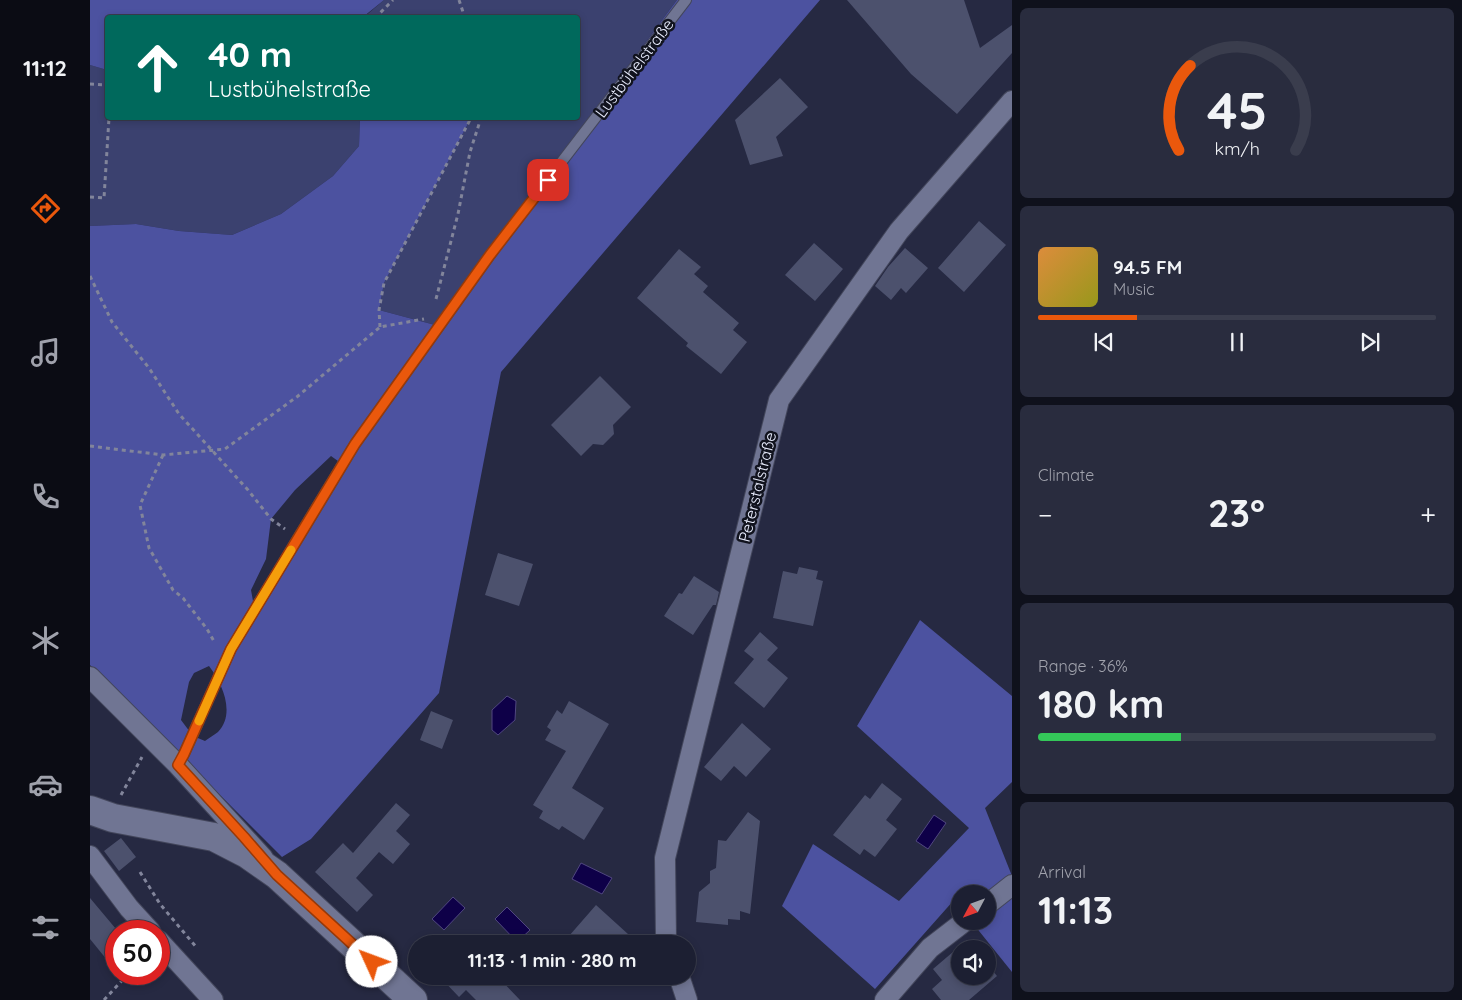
<!DOCTYPE html>
<meta charset="utf-8">
<style>
body{margin:0;font-family:Quicksand,sans-serif;background:#292c3e;color:#f1f3f6;height:100vh;display:flex;flex-direction:column;font-size:19px;white-space:nowrap}
*{box-sizing:border-box;margin:0}
p{font-size:16px;color:#a0a2ac}
.icon{flex:none;width:28px;height:28px;fill:none;stroke:currentColor;stroke-width:2;stroke-linecap:round;stroke-linejoin:round}
.map{position:relative;flex:1;overflow:hidden}
.drawer{display:flex;flex-direction:column;gap:8px;padding:8px;background:#0f111c;width:450px}
.drawer>*{flex:none}
.banner{position:absolute;left:15px;top:15px;width:475px;height:105px;border-radius:5px;box-shadow:0 2px 8px #0003,0 0 0 1px #3a3d4d;background:#00695c;color:#fff;overflow:hidden}
.needle{width:32px;rotate:229deg}
.fabs{position:absolute;left:861px;top:885px;display:grid;gap:10px}
.fabs a{display:grid;place-items:center;width:45px;height:45px;border-radius:50%;background:#1c1f32;box-shadow:0 2px 8px #0003,0 0 0 1px #3a3d4d;font-size:25px}
.speed{position:absolute;left:15px;top:920px;display:flex;gap:10px;font-size:25px;font-weight:700;text-align:center}
.speed>*{display:grid;place-content:center;width:65px;height:65px;border-radius:50%;background:#1c1f32;box-shadow:0 2px 8px #0003,0 0 0 1px #3a3d4d;line-height:1}
.speed .limit{border:8px solid #d22;background:#fff;color:#111}
.pin{position:absolute;display:grid;place-items:center;width:42px;height:42px;color:#fff;margin:-21px;border-radius:10px;box-shadow:0 2px 8px #0006}
.me{position:absolute;width:55px;margin:-28px;rotate:313deg;stroke-linejoin:round;filter:drop-shadow(0 0 4px #0008)}
.turn{display:flex;align-items:center;gap:18px;height:105px;padding:0 20px;font-size:22px}
.turn .icon{width:65px;height:65px;stroke-width:2.5}
.turn b{display:block;font-size:35px;line-height:42px}
.big{font-size:38px;font-weight:700;line-height:1.1}
.drawer .tile{flex:1;display:flex;flex-direction:column;justify-content:center;gap:8px;min-width:0;padding:0 18px;border-radius:8px;background:#292c3e}
.drawer .dial{align-items:center;gap:0}
.dial svg{height:130px;overflow:visible;fill:none;stroke:#3a3d4d;stroke-width:7;stroke-linecap:round;text-anchor:middle}
.dial text{fill:#f1f3f6;stroke:none}
.song{display:flex;align-items:center;gap:15px}
.cover{width:60px;height:60px;border-radius:8px;background:linear-gradient(135deg,hsl(30 70% 55%),hsl(60 70% 35%))}
.played{height:5px;border-radius:2px;background:linear-gradient(90deg,#ea580c 25%,#3a3d4d 25%)}
.keys{display:flex;justify-content:space-around;direction:ltr}
.heat{display:flex;justify-content:space-between;align-items:center;font-size:28px;direction:ltr}
.charge{height:8px;border-radius:4px;background:linear-gradient(90deg,#34c759 36%,#3a3d4d 0)}
.trip{position:absolute;left:318px;top:935px;width:288px;height:50px;border-radius:25px;background:#1c1f32;box-shadow:0 2px 8px #0003,0 0 0 1px #3a3d4d;font-weight:700;line-height:50px;text-align:center}
main{display:flex;flex:1;min-height:0}
.menu{display:flex;flex-direction:column;width:90px;justify-content:space-around;align-items:center;background:#0b0c14;color:#a0a2ac}
.menu .icon{width:35px;height:35px}
.menu .active{color:#ea580c}
.menu b{font-size:22px;color:#f1f3f6}
.map>svg:first-child{display:block}
.green{fill:#3b416f}
.forest{fill:#4c52a0;fill-rule:evenodd}
.water{fill:#0e0048;stroke:#50477f}
.building{fill:#4c516d}
.lines{fill:none;stroke-linecap:round;stroke-linejoin:round}
.service-casing{stroke:#43465b;stroke-width:12}
.minor-casing{stroke:#43465b;stroke-width:22}
.secondary-casing{stroke:#43465b;stroke-width:30}
.path{stroke:#82859b;stroke-width:3;stroke-dasharray:4 4;stroke-linecap:butt}
.service{stroke:#707593;stroke-width:10}
.minor{stroke:#707593;stroke-width:20}
.secondary{stroke:#707593;stroke-width:28}
.route-casing{stroke:#983908;stroke-width:12}
.route{stroke:#ea580c;stroke-width:9}
.slow{stroke:#f59e0b;stroke-width:9}
.labels{text-anchor:middle;dominant-baseline:central;stroke-width:5;stroke-linejoin:round;paint-order:stroke}
.street-label{font-size:16px;fill:#e9edfe;stroke:#11131e}
</style>
<main>
<nav class="menu">
<b>11:12</b>
<svg class="icon active" aria-label="directions" viewBox="0 0 24 24"><path d="M12 3l9 9-9 9-9-9zM9 14v-3h6M13 9l2 2-2 2"/></svg>
<svg class="icon" aria-label="music" viewBox="0 0 24 24"><path d="M9 18V5l10-2v13"/><circle cx="6" cy="18" r="3"/><circle cx="16" cy="16" r="3"/></svg>
<svg class="icon" aria-label="phone" viewBox="0 0 24 24"><path d="M5 4h4l2 5-3 2q2 4 5 5l2-3 5 2v4C11 20 4 13 5 4z"/></svg>
<svg class="icon" aria-label="climate" viewBox="0 0 24 24"><path d="M12 3v18M4 7l16 10M4 17L20 7"/></svg>
<svg class="icon" aria-label="car" viewBox="0 0 24 24"><path d="M5 17H2v-5l4-1 3-4h7l3 4 3 1v5h-3M9 17h6M6 11h13"/><circle cx="7" cy="17" r="2"/><circle cx="17" cy="17" r="2"/></svg>
<svg class="icon" aria-label="filters" viewBox="0 0 24 24"><path d="M4 7h16M4 17h16"/><circle cx="9" cy="7" r="2"/><circle cx="15" cy="17" r="2"/></svg>
</nav>
<div class="map">
<svg width="922" height="1000" viewBox="0 0 922 1000">
<rect width="100%" height="100%" fill="#262942"/>
<!-- green -->
<path class="green" d="M294,0H587L345,325L289,310L294,283L381,118H488V18H273Z
M0,65L17,70L18,118H270L269,146L243,176L191,214L142,235L89,231L46,224L0,226Z"/>
<!-- forest -->
<path class="forest" d="M0,0H294L273,17L18,18L17,70L0,65Z
M587,0H730L411,372L349,693L221,839L192,857L0,665V226L46,224L89,231L142,235L191,214L243,176L269,146L270,118H381L294,283L289,310L345,325L410,233L504,112ZM241,456L248,461L196,550L163,601L161,590L176,559L181,519L205,490ZM119,666C132,683 146,713 128,732C124,735 119,738 115,741L103,736L91,720L99,682L104,673Z
M830,620L922,696V782L895,808L922,876V972L881,921H898V894H870V907L864,900L785,989L692,906L723,844L809,901L879,828L767,726Z"/>
<!-- water -->
<path class="water" d="M417,696L426,701L425,720L408,735L402,730V710Z
M844,815L856,823L838,849L826,841Z
M491,863L522,878L512,894L482,879Z
M363,897L375,908L354,930L342,919Z
M417,907L440,930L427,942L405,919Z"/>
<!-- building -->
<path class="building" d="M757,0H874L890,48L922,25V53L867,114L821,74Z
M690,78L718,107L686,137L693,156L660,165L645,120Z
M889,221L916,245L874,292L848,268Z
M724,243L753,269L725,301L695,275Z
M815,248L838,268L816,293L811,288L801,300L785,286L798,267Z
M589,249L611,267L604,274L618,286L613,292L649,323L643,330L657,342L631,374L596,346L598,343L547,298Z
M510,376L541,407L523,425L524,434L513,445L503,444L491,456L461,425Z
M408,553L443,564L429,606L395,595Z
M709,567L728,571L726,579L733,581L723,626L683,618L693,571L707,574Z
M604,576L629,592L626,605H623L603,635L574,616L589,593L592,594Z
M670,632L688,648L677,660L698,678L674,708L644,683L664,659L654,651Z
M479,701L519,724L482,788L514,808L494,840L472,826L469,830L449,818L453,811L443,805L476,751L455,740L461,730L457,727L467,710L472,714Z
M341,711L363,720L352,749L330,740Z
M652,723L681,749L656,777L644,766L631,781L614,767Z
M792,783L812,799L796,820L807,829L785,857L774,849L770,855L743,835L775,795L780,799Z
M306,803L320,815L306,831L320,844L303,864L289,852L266,878L283,895L267,912L225,872L253,843L263,853Z
M658,812L670,821L660,914L650,911V920L638,919V925L606,922L609,892L620,883V871L626,868L628,840L636,841Z
M31,838L46,857L29,871L14,851Z
M0,898L26,929V971L0,939Z
M506,905L549,944H488L479,936Z
M877,940L884,949H870V976H898V965L907,976L879,1000H851L842,989L852,980L843,969Z
M349,976H407L430,1000H386L376,990L369,997Z"/>
<g class="lines">
<defs>
<path id="service" d="M88,765L94,754L141,649L265,444L400,255L596,0"/>
<path id="minor" d="M0,677L88,765L173,858
M0,856L39,908L60,931
M898,904L922,885
M69,941L123,1000
M577,944L576,939L575,858L689,400L809,231L922,101
M589,976L597,1000
M795,1000L840,948L875,921"/>
<path id="secondary" d="M0,810L23,818L124,837L157,854L187,875L323,1000"/>
</defs>
<!-- service casing -->
<use href="#service" class="service-casing"/>
<!-- minor casing -->
<use href="#minor" class="minor-casing"/>
<!-- secondary casing -->
<use href="#secondary" class="secondary-casing"/>
<!-- path -->
<path class="path" d="M369,0L375,18
M285,18L303,0
M0,84L18,85
M0,197L14,198L19,118
M0,276L22,322L59,368L89,414L158,490L181,519L195,529
M346,299L368,214L380,152L391,118
M290,327L289,310L294,283L381,118
M0,446L73,455L135,449L208,396L290,327L334,319
M73,455L50,505L59,548L83,590L93,598L117,629L125,643
M31,795L52,757
M50,872L70,904L107,948
M14,1000L38,974"/>
<!-- service -->
<use href="#service" class="service"/>
<!-- minor -->
<use href="#minor" class="minor"/>
<!-- secondary -->
<use href="#secondary" class="secondary"/>
</g>
<g class="lines">
<defs>
<path id="route" d="M282,962L187,875L154,837L88,765L94,754L141,649L265,444L400,255L458,180"/>
</defs>
<!-- route casing -->
<use href="#route" class="route-casing"/>
<!-- route -->
<use href="#route" class="route"/>
<!-- slow -->
<path class="slow" d="M109,721L141,649L201,550"/>
</g>
<g class="labels">
<!-- street labels -->
<g class="street-label">
<text transform="translate(544 68) rotate(-53)">Lustbühelstraße</text>
<text transform="translate(667 487) rotate(-76)">Peterstalstraße</text>
</g>
</g>
</svg>
<div class="fabs">
<a><svg class="needle" viewBox="-14 -14 28 28"><path d="M0-13l5 13h-10z" fill="#e53935"/><path d="M0 13l5-13h-10z" fill="#a0a2ac"/></svg></a>
<a><svg class="icon" aria-label="sound" viewBox="0 0 24 24"><path d="M4 9h4l5-4v14l-5-4H4zM17 9q2 3 0 6"/></svg></a>
</div>
<div class="speed"><div class="limit">50</div></div>
<div class="pin" style="left:458px;top:180px;background:#d93025"><svg class="icon" aria-label="arrive" viewBox="0 0 24 24"><path d="M6 21V4h12l-3 4 3 4H6"/></svg></div>
<svg class="me" style="left:282px;top:962px" viewBox="-20 -20 40 40"><circle r="19" fill="#fff"/><path d="M0-13L10 11 0 6-10 11z" fill="#ea580c"/></svg>
<div class="trip">11:13 · 1 min · 280 m</div>
<div class="banner">
<div class="turn"><svg class="icon" aria-label="ahead" viewBox="0 0 24 24"><path d="M12 20V5M6 11l6-6 6 6"/></svg><div><b>40 m</b>Lustbühelstraße</div></div>
</div>
</div>
<section class="drawer">
<div class="tile dial"><svg viewBox="0 0 100 80">
<path d="M14 69A42 42 0 1 1 86 69"/>
<path d="M14 69A42 42 0 0 1 21 17" stroke="#ea580c"/>
<text x="50" y="56" font-size="32" font-weight="700">45</text>
<text x="50" y="72" font-size="11">km/h</text>
</svg></div>
<div class="tile">
<div class="song"><i class="cover"></i><div><b>94.5 FM</b><p>Music</p></div></div>
<div class="played"></div>
<div class="keys"><svg class="icon" aria-label="previous" viewBox="0 0 24 24"><path d="M18 5L8 12l10 7zM5 5v14"/></svg><svg class="icon" aria-label="pause" viewBox="0 0 24 24"><path d="M8 5v14M16 5v14"/></svg><svg class="icon" aria-label="next" viewBox="0 0 24 24"><path d="M6 5l10 7-10 7zM19 5v14"/></svg></div>
</div>
<div class="tile"><p>Climate</p>
<div class="heat"><a>−</a><b class="big">23°</b><a>+</a></div>
</div>
<div class="tile"><p>Range · 36%</p><b class="big">180 km</b><div class="charge"></div></div>
<div class="tile"><p>Arrival</p><b class="big">11:13</b></div>
</section>
</main>
